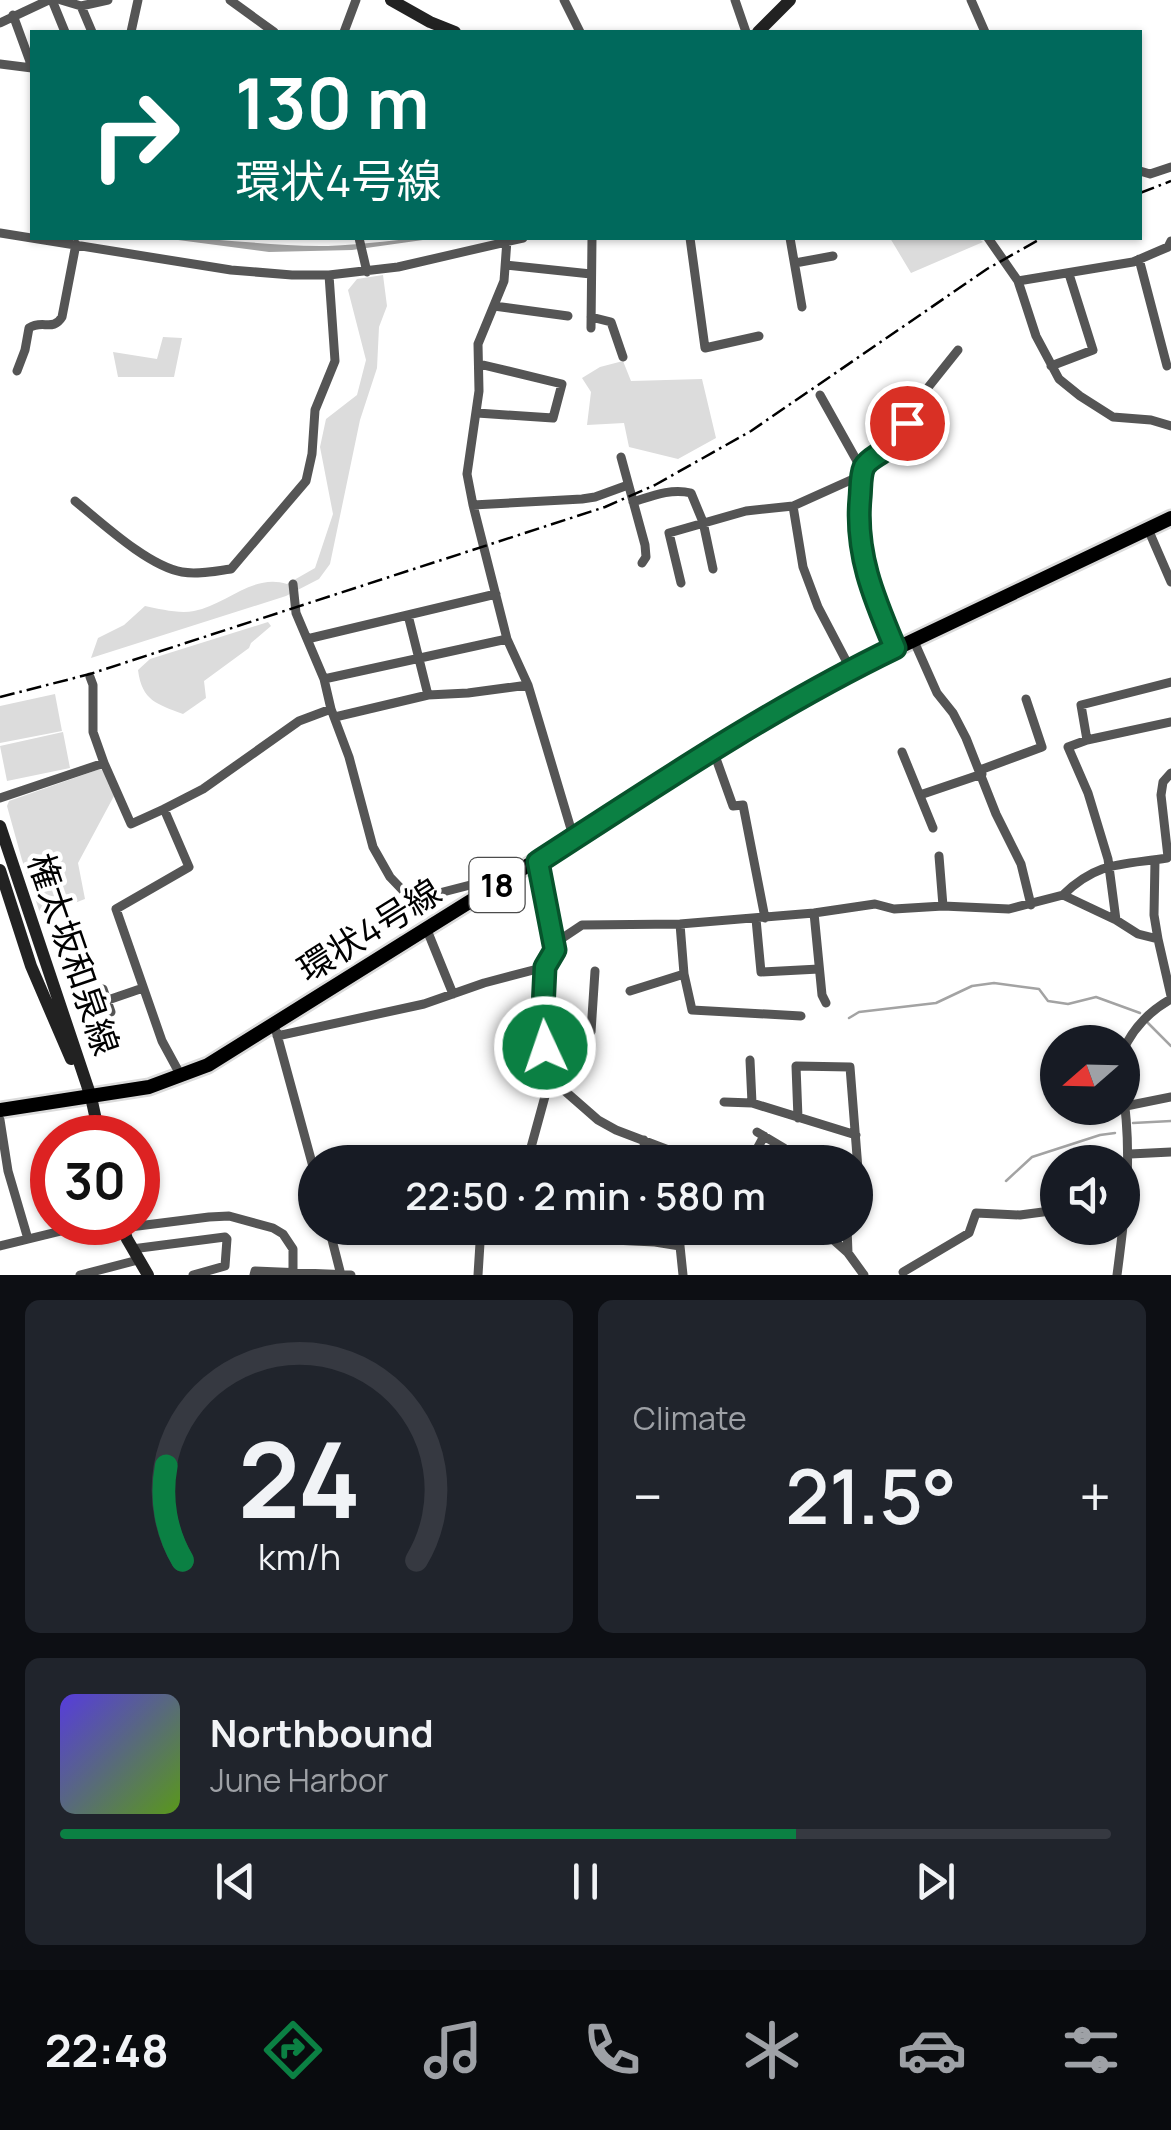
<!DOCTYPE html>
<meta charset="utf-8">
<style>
body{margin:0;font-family:Manrope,"Noto Sans JP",sans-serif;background:#20242c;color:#f1f3f6;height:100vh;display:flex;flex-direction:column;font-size:38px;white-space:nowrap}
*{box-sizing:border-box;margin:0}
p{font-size:32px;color:#9ea1a6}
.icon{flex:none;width:55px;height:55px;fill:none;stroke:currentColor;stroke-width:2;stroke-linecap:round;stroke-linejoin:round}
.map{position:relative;height:1275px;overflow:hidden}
.sheet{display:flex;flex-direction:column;gap:25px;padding:25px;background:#0d0f14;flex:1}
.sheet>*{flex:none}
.guide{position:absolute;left:30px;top:30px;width:1112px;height:210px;border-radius:0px;box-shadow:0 2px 8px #0004;background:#00695c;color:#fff;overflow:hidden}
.needle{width:65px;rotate:250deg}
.fabs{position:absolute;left:1040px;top:1025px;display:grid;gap:20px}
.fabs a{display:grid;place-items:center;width:100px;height:100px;border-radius:50%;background:#171b24;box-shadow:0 2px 8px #0004;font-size:50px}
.speed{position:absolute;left:30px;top:1115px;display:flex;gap:20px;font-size:50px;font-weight:700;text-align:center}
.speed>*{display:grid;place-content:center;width:130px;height:130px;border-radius:50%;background:#171b24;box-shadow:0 2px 8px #0004;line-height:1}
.speed .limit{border:15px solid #d22;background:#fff;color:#111}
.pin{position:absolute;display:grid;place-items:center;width:85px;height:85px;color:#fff;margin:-42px;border:5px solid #fff;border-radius:50%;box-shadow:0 2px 10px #0007}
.me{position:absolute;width:110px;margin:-55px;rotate:357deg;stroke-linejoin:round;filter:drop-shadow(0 0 8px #0008)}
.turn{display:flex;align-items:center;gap:35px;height:210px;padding:0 40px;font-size:45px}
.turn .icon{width:130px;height:130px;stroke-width:2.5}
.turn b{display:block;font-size:70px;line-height:85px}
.big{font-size:75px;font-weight:600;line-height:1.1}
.sheet .tile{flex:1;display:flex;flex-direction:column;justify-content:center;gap:15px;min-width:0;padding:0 35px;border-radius:15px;background:#20242c}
.sheet .dial{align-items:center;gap:0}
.dial svg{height:260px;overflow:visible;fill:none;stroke:#363941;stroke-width:7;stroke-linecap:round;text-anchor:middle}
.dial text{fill:#f1f3f6;stroke:none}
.song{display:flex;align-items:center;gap:30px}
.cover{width:120px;height:120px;border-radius:15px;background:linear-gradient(135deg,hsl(250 70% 55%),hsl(90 70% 35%))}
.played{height:10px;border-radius:5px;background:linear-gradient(90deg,#0b8043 70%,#363941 70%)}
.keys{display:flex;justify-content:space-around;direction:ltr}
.heat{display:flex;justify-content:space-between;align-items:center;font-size:55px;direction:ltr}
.sheet .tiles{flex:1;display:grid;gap:25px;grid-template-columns:1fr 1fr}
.tile:last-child{grid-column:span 2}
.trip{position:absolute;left:298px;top:1145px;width:575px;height:100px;border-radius:50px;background:#171b24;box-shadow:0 2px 8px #0004;font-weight:600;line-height:100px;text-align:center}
.tabs{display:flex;height:160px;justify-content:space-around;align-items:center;background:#090b0e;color:#9ea1a6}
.tabs .icon{width:70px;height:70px}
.tabs .selected{color:#0b8043}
.tabs b{font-size:45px;color:#f1f3f6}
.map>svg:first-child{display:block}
.green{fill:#dcdcdc}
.water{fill:#a3a3a3}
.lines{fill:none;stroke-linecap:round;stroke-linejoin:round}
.stream{stroke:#a3a3a3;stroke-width:2.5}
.primary-casing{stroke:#dbdbdb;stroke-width:19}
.street{stroke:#555;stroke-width:9}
.secondary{stroke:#222;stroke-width:12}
.primary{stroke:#000;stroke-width:14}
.rail{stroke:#000;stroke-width:2.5;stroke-dasharray:15 5 2.5 5;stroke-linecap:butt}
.route-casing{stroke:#07532c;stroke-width:25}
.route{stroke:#0b8043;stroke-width:18}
.labels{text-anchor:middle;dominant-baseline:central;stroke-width:9;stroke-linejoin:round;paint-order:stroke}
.shield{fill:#fff;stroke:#4c4c4c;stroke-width:2.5}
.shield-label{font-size:32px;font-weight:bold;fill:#000}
.street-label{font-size:35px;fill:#000;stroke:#fff}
</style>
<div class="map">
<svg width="1171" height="1275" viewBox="0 0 1171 1275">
<rect width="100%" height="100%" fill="#fff"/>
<!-- green -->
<path class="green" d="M890,238H978L983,242L911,273Z
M383,275L387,306L379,327L377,368L360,420L330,564L319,579L286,596L91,658L98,638L124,625L145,606C160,609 179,614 194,611C226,605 253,573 287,584L315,568L333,514L320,447L326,419L357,395L366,360L348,290L357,279Z
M163,337L182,338L174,377H118L113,352L157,359Z
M623,361L631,381L702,379L716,438L678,459L629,447L624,423L587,425L591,392L582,378L600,367Z
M268,622L271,626L251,643L249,648L204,681L206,698L183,714C157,704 142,701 138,670L150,659Z
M55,694L62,731L0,743V706Z
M63,732L70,768L7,781L0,746Z
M100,769L105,771L114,796L78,863L85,899L41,916L22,860L7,806L9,801Z"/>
<!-- water -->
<path class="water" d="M163,238C218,237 273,247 328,246C365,245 400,238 437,238L352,250L269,252Z"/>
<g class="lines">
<!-- stream -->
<path class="stream" d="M849,1018L859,1012L936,1003L972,986L994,983L1039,989L1048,1001L1068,1004L1096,997L1140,1013
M1148,1023L1171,1046
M1133,1123L1171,1121
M1006,1181L1032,1157L1100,1135L1115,1133"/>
<defs>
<path id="primary" d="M0,1110L149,1087L208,1065L713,750L851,670L1171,518"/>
</defs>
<!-- primary casing -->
<use href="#primary" class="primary-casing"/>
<!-- street -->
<path class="street" d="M52,0L65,32
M61,0L81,6L108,0
M230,0L274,32
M564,0L580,32
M735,0L746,32
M971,0L985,32
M81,6L92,32
M13,15L32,67
M0,23L49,0
M131,32L138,0
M344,32L356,0
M0,64L32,68
M1140,171L1150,174L1171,167
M0,233L231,270L292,275H329L398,267L523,238
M359,238L367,272
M690,238L705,348L759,336
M790,238L802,307
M988,238L1018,281L1036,336L1059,379L1080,396L1113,417L1151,420L1171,426
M507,240L504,281L478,344L479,391L467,474L473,505L507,639L528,685L574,839
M1139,259L1167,366
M795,263L833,256
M506,265L591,274
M1018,281L1133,262L1168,247L1171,241
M494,306L568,316
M591,317L611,322L623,357
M591,328L592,238
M1051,366L1093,350L1069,274
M17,371L25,350L29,328C42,319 53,332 62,317L76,244
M820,395L862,470L858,535L862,556L876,602L895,648
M477,413L553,418L562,384L479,364
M621,457L645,545L646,557L642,563
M862,470L870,459L886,450L903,432L922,395L958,350
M75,501C102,523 148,566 182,572C198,575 215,571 231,569L306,481L312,454L315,410L335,361L329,275
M633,502C652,496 671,488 691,493L703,522L713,569
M473,505L582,499L595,497L628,485
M793,506L803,567L818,607L851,670
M1148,529L1171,582
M681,583L669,533L746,511L793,506L862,475
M293,584L296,613L324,679
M408,615L428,695
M307,639L496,594
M913,639L937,693L953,713L966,738L996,814L1021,864L1031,905
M335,717L428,695L468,693L528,685
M1087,740L1081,705L1171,682
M713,750L733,806L743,805L765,918
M902,752L933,828
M104,763L131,824L164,809
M980,770L1042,747L1026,699
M920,795L982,774
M0,798L104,763L93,732V685L90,677
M939,856L943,906
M1168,857L1161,795L1163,782L1171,773
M1155,860L1154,915L1158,939
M491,889L478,883L412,900L390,877L373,847L349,757L331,709L324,679L507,639
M1063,895C1098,861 1122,865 1167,858
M814,913L822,995L826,1003
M756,919L761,972L819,969
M1116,920L1108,859L1088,793L1068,747L1087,740L1171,722
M680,924L684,974L692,1010L801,1016
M427,930L453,994
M555,943L582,925L680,924L814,913L875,904L894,909L943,906L1009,909L1063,895L1116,920L1138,934L1158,939L1171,996
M103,989L111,1012
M630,991L684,974
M108,1000L143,988
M276,1031L315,1174
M277,1036L424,1004L484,983L545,967
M1122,1053C1132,1029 1148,1012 1171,999
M546,1055L591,1032L595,971
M750,1060L752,1103
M181,1076L162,1041L116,909L189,867L164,809L203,789L299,721L331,709
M550,1078L598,1120L616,1130L700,1162
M724,1102L752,1103L856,1135
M1126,1106L1171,1097
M798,1118L796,1066L850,1067L858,1169L855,1176
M0,1120L8,1171L28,1239
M757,1132L784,1148L777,1162
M644,1140L645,1162
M1130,1154L1171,1152
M527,1162L550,1078L542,1031V998L545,967L555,950L538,861
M750,1162L764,1136
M1051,1173L1058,1199
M122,1228L209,1217L229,1216L273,1228L283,1234L293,1249V1273
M329,1228L341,1275
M820,1228L848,1253L864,1275
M847,1228L848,1253
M485,1234L655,1242L680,1246L683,1275
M0,1246L98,1222
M680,1246V1228
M132,1249L225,1237L227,1239L225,1266L193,1275
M903,1272L969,1233L976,1213L1020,1215L1058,1210
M80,1275L138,1260
M254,1275L255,1271L351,1275
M478,1275L480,1243L490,1228
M1117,1275C1126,1207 1133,1153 1122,1085"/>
<!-- secondary -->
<path class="secondary" d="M391,0L430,22L455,32
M758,32L790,0
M0,826L91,1097L100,1138
M0,870L31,966L71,1059
M121,1222L127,1239L148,1275"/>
<!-- primary -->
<use href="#primary" class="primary"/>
<!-- rail -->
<path class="rail" d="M1140,193L1171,181
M0,697L90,674L605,507L655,485L751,431L987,269L1042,238"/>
</g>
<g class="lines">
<defs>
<path id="route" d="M545,1047L542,1030L545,967L555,950L538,862C654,787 771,708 895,648C874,598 855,554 860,498C861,489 860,476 864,467C868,460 875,457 882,452C892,445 902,435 907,423"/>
</defs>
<!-- route casing -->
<use href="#route" class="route-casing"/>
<!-- route -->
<use href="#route" class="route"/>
</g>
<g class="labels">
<!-- shield labels -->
<rect class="shield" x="469.5" y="858" width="55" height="54" rx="8"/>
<g class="shield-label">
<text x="497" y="885">18</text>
</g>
<!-- street labels -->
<g class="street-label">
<text transform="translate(369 930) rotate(-32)">環状4号線</text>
<text transform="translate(74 954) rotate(71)">権太坂和泉線</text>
</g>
</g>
</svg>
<div class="fabs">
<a><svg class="needle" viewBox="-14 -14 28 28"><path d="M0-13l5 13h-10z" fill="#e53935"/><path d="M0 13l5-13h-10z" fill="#9ea1a6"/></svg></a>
<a><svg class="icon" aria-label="sound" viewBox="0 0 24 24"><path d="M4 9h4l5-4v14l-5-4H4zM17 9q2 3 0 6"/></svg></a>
</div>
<div class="speed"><div class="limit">30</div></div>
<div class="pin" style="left:907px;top:423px;background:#d93025"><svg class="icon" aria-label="arrive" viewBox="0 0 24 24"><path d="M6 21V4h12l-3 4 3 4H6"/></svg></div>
<svg class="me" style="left:545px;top:1047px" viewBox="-20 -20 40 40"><circle r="17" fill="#0b8043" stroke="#fff" stroke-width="3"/><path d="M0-11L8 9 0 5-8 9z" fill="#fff"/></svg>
<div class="trip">22:50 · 2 min · 580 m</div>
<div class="guide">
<div class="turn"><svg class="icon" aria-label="right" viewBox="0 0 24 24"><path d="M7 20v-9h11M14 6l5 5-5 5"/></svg><div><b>130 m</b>環状4号線</div></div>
</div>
</div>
<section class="sheet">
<div class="tiles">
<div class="tile dial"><svg viewBox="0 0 100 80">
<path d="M14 69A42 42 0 1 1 86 69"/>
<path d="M14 69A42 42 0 0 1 9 40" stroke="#0b8043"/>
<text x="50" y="56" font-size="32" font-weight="700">24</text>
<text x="50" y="72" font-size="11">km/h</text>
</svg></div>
<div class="tile"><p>Climate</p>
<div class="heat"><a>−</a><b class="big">21.5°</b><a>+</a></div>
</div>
<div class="tile">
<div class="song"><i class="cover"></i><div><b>Northbound</b><p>June Harbor</p></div></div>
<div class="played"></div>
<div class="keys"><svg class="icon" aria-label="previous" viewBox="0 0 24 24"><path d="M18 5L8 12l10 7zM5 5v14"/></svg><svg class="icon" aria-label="pause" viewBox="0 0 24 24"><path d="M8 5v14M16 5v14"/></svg><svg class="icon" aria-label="next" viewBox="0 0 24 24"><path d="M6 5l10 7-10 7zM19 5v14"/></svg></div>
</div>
</div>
</section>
<nav class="tabs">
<b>22:48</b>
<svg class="icon selected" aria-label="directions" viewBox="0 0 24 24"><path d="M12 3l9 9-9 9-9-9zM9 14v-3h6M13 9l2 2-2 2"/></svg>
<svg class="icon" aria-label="music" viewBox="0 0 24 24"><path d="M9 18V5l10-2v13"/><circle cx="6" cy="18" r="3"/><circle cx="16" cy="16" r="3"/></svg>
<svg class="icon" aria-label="phone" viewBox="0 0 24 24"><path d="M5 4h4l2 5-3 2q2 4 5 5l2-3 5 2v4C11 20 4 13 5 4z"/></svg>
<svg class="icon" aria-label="climate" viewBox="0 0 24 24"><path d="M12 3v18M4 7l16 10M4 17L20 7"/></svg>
<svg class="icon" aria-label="car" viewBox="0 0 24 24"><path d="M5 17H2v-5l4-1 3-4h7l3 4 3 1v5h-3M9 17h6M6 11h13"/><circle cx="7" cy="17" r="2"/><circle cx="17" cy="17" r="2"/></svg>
<svg class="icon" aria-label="filters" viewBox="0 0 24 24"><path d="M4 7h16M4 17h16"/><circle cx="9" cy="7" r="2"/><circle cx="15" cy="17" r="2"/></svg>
</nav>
